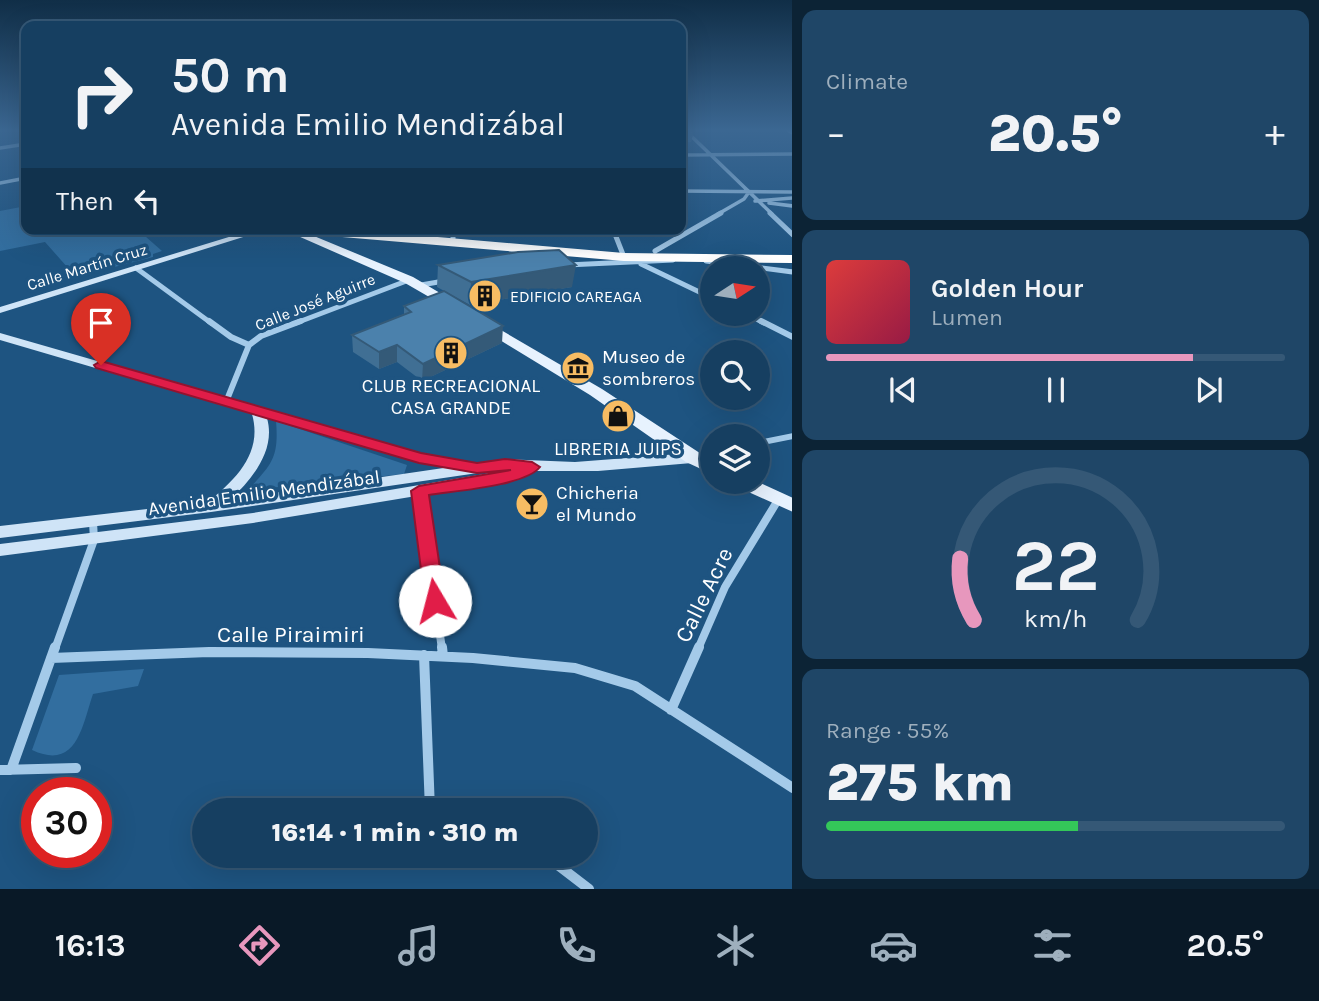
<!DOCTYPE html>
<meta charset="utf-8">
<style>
body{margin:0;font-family:Karla,sans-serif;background:#1f4667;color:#f1f3f6;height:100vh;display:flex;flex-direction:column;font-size:26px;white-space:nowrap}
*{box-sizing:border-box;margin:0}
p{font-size:23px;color:#9eafbd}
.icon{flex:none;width:38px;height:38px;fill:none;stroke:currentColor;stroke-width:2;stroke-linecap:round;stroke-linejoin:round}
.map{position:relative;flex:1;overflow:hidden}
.details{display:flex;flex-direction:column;gap:10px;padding:10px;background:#0c2335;width:527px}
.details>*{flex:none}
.hud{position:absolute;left:21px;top:21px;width:665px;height:214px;border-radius:14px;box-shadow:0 7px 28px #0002,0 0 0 2px #355876;background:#163f61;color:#f1f3f6;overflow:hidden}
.needle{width:46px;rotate:78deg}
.buttons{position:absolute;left:700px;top:256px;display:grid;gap:14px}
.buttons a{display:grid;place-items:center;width:70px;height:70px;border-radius:50%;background:#163f61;box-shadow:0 7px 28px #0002,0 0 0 2px #355876;font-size:35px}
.speed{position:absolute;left:21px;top:777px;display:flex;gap:14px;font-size:35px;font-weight:700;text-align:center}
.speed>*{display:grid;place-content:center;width:91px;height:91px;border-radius:50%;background:#163f61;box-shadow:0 7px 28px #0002,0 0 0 2px #355876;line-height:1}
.speed .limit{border:10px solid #d22;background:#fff;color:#111}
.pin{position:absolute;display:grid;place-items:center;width:60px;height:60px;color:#fff;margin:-72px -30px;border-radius:50% 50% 50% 0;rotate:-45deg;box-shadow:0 0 7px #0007}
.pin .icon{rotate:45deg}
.me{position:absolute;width:77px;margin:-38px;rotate:352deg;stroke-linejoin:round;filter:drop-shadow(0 0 5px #0008)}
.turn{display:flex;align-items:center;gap:24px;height:147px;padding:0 35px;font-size:32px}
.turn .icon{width:91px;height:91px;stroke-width:2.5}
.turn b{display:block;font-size:49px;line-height:60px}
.then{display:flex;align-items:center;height:66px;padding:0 35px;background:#0003;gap:14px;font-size:26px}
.big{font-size:52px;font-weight:800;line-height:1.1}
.details .tile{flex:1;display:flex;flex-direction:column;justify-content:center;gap:10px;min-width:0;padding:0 24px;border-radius:14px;background:#1f4667}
.details .dial{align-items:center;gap:0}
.dial svg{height:182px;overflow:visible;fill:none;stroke:#355876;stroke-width:7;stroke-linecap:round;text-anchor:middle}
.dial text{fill:#f1f3f6;stroke:none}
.song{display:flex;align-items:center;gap:21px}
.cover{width:84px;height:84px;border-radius:10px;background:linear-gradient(135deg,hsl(0 70% 55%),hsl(340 70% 35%))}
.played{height:7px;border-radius:4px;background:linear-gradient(90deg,#e797bd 80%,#355876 80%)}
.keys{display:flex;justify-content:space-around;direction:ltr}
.heat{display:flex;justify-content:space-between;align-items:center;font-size:38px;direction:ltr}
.charge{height:10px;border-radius:5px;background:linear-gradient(90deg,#34c759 55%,#355876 0)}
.trip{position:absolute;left:192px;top:798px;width:406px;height:70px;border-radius:35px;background:#163f61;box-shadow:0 7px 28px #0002,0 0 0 2px #355876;font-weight:800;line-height:70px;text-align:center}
.tabs{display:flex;height:112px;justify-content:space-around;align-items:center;background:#091927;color:#9eafbd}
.tabs .icon{width:49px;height:49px}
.tabs .active{color:#e797bd}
.tabs b{font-size:32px;color:#f1f3f6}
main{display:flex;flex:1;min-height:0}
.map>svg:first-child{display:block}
.green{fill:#326e9f}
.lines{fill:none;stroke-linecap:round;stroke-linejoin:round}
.street-far4{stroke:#a4cae9;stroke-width:3.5}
.street-far3{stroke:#a4cae9;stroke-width:5}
.street-far2{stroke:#a4cae9;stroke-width:6}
.street-far1{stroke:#a4cae9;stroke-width:8}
.street{stroke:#a4cae9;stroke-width:10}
.secondary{fill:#cfe4f7;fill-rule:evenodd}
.primary{fill:#e7f2fe;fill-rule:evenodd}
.highway{fill:#fff;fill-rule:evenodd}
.wall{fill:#406f94}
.shaded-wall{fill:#345a78}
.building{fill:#4b81ac;stroke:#345a78;stroke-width:2}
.route{fill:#e11d48;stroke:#92132f;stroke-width:2}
.labels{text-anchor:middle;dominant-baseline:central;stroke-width:7;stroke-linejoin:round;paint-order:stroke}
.far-street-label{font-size:16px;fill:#fff;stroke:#1e5481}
.far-poi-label{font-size:16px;fill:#fff;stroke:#1e5481;text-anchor:start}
.poi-label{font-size:19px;fill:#fff;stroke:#1e5481;text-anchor:start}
.street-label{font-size:19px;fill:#fff;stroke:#1e5481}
.near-street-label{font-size:23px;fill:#fff;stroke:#1e5481}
</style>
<main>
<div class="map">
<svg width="793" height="889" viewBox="0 0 793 889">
<rect width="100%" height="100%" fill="#1e5481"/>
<!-- green -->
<path class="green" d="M26,206V229H137L162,251L153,254V257L76,277L45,242L0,251V211Z
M276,421L407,465L404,474L248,490C272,464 279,458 276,421Z
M144,669L138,686L93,694C82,726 77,771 32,750L59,675Z"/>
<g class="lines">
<!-- street-far4 -->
<path class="street-far4" d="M686,131L772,214
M789,131L793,133
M0,148L26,144
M681,155L793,154
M0,183L26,178
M681,191L793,192
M755,201L793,198
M769,203L793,206
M718,214L744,199L749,192"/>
<!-- street-far3 -->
<path class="street-far3" d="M770,213L793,235
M453,229V242
M613,229L624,257
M655,251L721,213
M706,261L793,272
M641,264L712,298
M567,265L673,260
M136,268L211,323
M421,285L444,281
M745,313L764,323
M296,323L409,280"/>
<!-- street-far2 -->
<path class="street-far2" d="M209,321L231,337L249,345
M761,321L793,337
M226,402L249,345L261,336L301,321
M758,443L793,436
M696,457L712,453
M419,458L452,464"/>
<!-- street-far1 -->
<path class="street-far1" d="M442,462L469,467
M419,491L442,649
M55,649L94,540L93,522
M698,649L725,587L778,500"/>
<!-- street -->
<path class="street" d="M442,647L443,656
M424,655L430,810
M51,658L209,652L368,653L473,658L575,668L635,686L793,788
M671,710L699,647
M0,770L76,768
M11,770L55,647
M546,856L589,889"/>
<!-- secondary -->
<path class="secondary" d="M255,229H269L0,313V307Z
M0,333L424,455L426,458L419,463L267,418C276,450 253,478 231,499L505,459L575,462L692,453L699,458L692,463L598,471H536L513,480L253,523L0,556V544L253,513L514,469H505L211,512L0,538V526L208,502C236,479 263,453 252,414L0,340Z"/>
<!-- primary -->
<path class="primary" d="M282,229H297L413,277L462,306L455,310L450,309L405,283Z
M482,319L602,389L712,461V474L686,462L590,395L477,326V320Z
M731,481H756L793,498V512L733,485Z"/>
<!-- highway -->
<path class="highway" d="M289,229H345L624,253L793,255V263L624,261L295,233Z"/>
</g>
<!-- wall -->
<path class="wall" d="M681,131H694L691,142H681Z
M438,265L572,287L470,305L437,287Z
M404,306L502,343L422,381L397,362L379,369L353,352L352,335L404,314Z"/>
<!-- shaded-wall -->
<path class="shaded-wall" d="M576,265L572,287L470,305L471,282Z
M503,326L502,343L422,381L423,364Z
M397,345V362L379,369V352Z"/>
<!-- building -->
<path class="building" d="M559,250L576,265L471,282L438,265L518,252Z
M444,291L503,326L423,364L397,345L379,352L352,335L411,312L404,306Z"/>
<!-- sky -->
<linearGradient id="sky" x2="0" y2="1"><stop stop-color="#102e47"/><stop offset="0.51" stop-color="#3b6792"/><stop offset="1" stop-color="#3b6792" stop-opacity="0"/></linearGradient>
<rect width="793" height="255" fill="url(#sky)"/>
<!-- route -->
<path class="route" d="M101,361L421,453L477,463L505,459L532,462L540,467C525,486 454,491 429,495L445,601L442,607L435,609L428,607L425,601L411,491L419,486L511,470L477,473L419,463L96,368L94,365Z"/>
<!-- icons -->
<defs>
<symbol id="building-disc" viewBox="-11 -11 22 22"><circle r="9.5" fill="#f7bc63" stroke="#1e5481"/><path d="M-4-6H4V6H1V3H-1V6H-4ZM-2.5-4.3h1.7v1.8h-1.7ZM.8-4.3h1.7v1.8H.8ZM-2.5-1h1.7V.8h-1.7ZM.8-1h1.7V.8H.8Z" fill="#111"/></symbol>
<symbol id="museum-disc" viewBox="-11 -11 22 22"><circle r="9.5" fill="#f7bc63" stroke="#1e5481"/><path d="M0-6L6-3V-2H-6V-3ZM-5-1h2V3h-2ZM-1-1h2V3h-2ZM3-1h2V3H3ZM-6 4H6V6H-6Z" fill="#111"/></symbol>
<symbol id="shop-disc" viewBox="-11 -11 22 22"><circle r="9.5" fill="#f7bc63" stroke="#1e5481"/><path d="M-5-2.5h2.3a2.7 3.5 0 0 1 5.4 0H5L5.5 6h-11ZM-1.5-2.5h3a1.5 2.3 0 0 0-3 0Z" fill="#111"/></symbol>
<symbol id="bar-disc" viewBox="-11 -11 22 22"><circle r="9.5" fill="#f7bc63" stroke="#1e5481"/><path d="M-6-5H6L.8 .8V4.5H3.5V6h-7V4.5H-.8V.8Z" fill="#111"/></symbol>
</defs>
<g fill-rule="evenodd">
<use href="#building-disc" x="466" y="277" width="38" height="38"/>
<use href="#building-disc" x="432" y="334" width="38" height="38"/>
<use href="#museum-disc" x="559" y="349" width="38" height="38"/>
<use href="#shop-disc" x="599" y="397" width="38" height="38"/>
<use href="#bar-disc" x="513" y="485" width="38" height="38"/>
</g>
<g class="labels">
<!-- far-street labels -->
<g class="far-street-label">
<text transform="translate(87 267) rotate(-17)">Calle Martín Cruz</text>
<text transform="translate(315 302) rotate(-22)">Calle José Aguirre</text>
</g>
<!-- far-poi labels -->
<g class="far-poi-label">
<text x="510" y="296">EDIFICIO CAREAGA</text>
</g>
<!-- poi labels -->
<g class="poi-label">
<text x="602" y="357">Museo de<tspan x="602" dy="22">sombreros</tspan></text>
<text x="451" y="386" text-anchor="middle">CLUB RECREACIONAL<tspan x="451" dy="22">CASA GRANDE</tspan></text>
<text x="618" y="449" text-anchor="middle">LIBRERIA JUIPS</text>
<text x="556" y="493">Chicheria<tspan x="556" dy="22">el Mundo</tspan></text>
</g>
<!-- street labels -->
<g class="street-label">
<text transform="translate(264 493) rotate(-8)">Avenida Emilio Mendizábal</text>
</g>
<!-- near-street labels -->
<g class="near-street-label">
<text transform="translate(704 595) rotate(-64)">Calle Acre</text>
<text x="291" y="634">Calle Piraimiri</text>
</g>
</g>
</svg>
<div class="buttons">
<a><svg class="needle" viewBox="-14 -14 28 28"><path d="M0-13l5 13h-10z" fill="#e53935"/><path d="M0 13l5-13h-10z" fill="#9eafbd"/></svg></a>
<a><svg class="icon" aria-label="search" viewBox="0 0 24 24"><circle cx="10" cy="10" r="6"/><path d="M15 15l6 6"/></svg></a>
<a><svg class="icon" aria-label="layers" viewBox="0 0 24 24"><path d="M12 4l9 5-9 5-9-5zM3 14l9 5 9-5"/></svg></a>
</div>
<div class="speed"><div class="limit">30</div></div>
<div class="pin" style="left:101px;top:365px;background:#d93025"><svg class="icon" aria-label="arrive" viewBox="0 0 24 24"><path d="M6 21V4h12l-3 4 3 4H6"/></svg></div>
<svg class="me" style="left:435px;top:601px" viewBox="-20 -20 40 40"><circle r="19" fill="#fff"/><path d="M0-13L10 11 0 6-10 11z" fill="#e11d48"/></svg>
<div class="trip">16:14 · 1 min · 310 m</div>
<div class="hud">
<div class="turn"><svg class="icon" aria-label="right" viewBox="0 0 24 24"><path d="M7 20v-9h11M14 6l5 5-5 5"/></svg><div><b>50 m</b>Avenida Emilio Mendizábal</div></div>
<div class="then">Then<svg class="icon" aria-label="left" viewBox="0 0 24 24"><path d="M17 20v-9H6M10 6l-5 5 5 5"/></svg></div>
</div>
</div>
<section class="details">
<div class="tile"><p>Climate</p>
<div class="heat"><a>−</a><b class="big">20.5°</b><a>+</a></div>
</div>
<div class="tile">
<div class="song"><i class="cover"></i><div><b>Golden Hour</b><p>Lumen</p></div></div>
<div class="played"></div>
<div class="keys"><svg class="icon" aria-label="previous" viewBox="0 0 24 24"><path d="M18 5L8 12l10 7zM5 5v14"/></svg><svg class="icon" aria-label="pause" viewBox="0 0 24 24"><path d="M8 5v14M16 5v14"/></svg><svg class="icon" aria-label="next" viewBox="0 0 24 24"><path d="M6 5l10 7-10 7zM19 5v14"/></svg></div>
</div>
<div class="tile dial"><svg viewBox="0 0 100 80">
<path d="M14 69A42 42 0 1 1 86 69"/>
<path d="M14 69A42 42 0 0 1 8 42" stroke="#e797bd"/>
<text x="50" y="56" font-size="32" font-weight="700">22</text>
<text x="50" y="72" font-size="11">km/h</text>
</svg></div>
<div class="tile"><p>Range · 55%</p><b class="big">275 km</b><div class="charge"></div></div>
</section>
</main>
<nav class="tabs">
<b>16:13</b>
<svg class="icon active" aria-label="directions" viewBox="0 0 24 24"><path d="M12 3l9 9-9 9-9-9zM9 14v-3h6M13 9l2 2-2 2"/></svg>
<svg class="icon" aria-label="music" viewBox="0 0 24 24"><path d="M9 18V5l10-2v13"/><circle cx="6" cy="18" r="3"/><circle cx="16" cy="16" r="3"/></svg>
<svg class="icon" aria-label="phone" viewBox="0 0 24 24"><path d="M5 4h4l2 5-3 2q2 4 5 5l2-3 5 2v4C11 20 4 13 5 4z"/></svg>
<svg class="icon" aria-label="climate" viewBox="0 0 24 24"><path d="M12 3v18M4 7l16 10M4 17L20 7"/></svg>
<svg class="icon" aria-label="car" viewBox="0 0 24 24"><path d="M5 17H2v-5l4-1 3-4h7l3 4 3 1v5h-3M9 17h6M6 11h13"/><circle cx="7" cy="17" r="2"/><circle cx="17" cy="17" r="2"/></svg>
<svg class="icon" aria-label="filters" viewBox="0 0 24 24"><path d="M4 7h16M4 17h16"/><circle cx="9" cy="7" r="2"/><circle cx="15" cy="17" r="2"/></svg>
<b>20.5°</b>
</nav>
